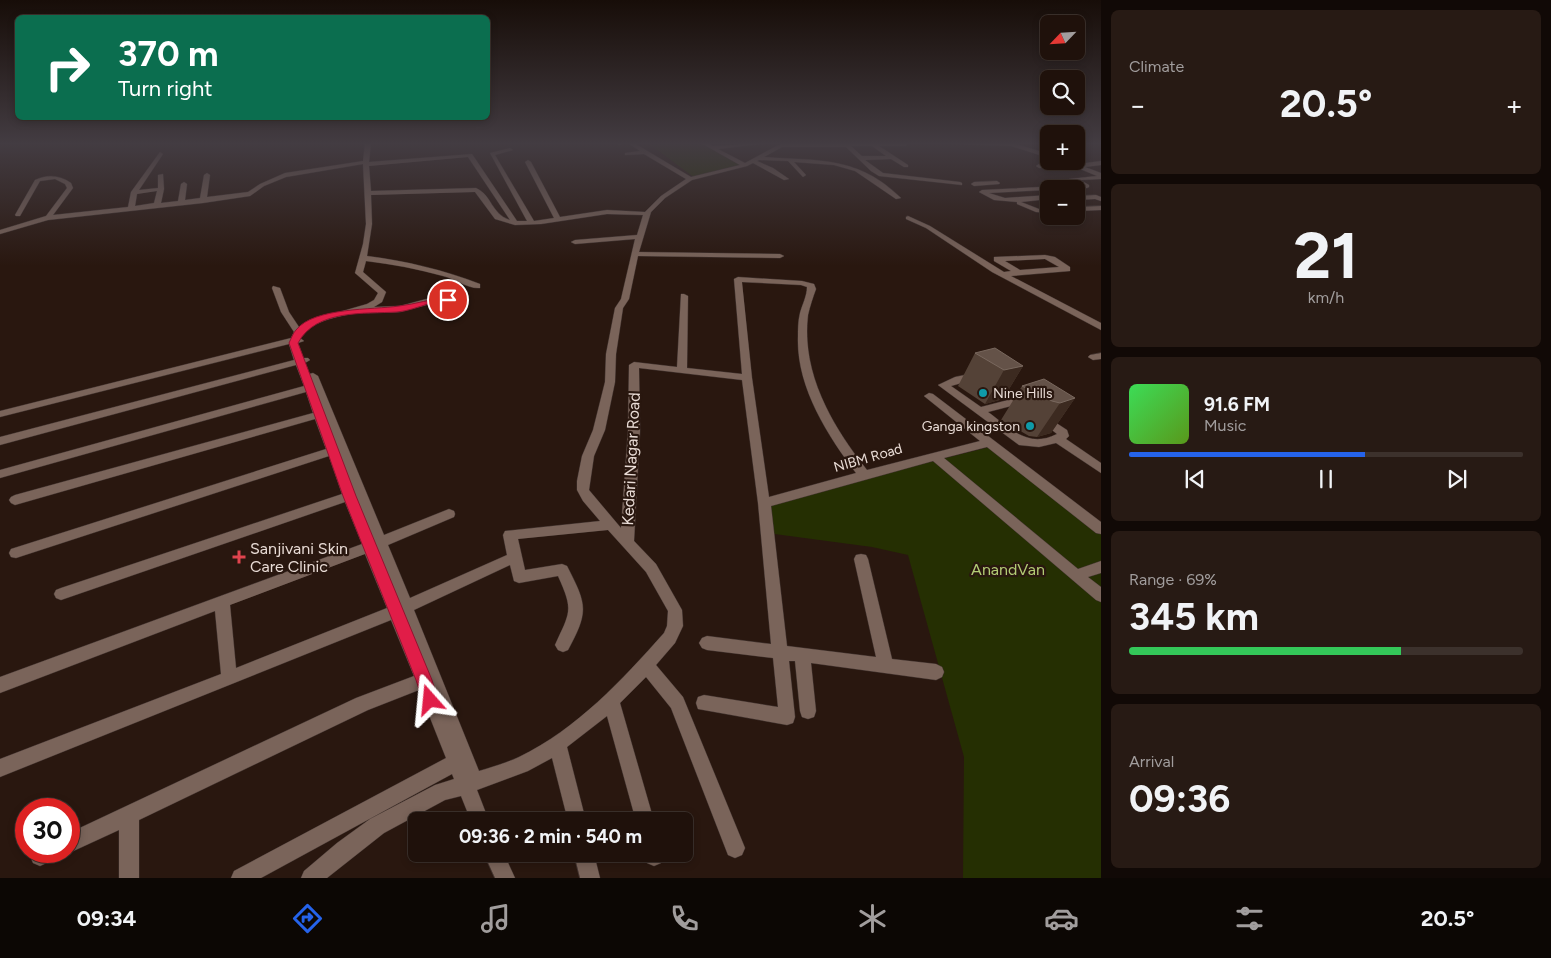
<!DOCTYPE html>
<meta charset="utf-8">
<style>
body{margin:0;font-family:Figtree,sans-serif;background:#271a14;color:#f1f3f6;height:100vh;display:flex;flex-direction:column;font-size:19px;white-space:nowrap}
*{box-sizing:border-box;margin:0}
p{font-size:16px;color:#a19d9d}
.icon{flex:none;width:28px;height:28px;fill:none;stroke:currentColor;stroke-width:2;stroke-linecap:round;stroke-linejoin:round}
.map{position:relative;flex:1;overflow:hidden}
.panel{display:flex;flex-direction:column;gap:10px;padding:10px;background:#110906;width:450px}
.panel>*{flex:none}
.banner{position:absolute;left:15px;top:15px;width:475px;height:105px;border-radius:8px;box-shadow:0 2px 8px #0003,0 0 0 1px #3c312c;background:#0b6e4f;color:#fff;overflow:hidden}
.needle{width:32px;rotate:245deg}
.controls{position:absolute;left:1040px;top:15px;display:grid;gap:10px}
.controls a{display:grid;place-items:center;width:45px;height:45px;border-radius:8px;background:#1f110b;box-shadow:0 2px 8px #0003,0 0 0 1px #3c312c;font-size:25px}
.speed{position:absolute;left:15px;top:798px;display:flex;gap:10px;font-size:25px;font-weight:700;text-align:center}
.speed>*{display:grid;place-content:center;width:65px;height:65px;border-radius:50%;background:#1f110b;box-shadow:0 2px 8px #0003,0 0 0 1px #3c312c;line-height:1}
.speed .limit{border:8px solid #d22;background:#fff;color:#111}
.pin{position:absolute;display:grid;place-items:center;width:42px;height:42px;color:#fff;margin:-21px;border:2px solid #fff;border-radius:50%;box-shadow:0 1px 5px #0007}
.me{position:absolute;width:55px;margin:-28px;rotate:342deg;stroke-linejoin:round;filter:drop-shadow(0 0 4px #0008)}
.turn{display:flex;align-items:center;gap:18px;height:105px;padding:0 20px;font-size:22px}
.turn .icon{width:65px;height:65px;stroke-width:2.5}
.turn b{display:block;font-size:35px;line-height:42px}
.big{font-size:38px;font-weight:700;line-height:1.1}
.panel .widget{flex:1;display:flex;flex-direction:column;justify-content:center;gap:8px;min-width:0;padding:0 18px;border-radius:8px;background:#271a14}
.panel .dial{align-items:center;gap:0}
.dial b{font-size:65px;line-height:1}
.song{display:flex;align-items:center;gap:15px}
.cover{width:60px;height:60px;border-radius:8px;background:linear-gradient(135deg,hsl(130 70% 55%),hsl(90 70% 35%))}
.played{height:5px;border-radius:2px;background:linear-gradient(90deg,#2563eb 60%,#3c312c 60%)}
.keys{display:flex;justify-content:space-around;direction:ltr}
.heat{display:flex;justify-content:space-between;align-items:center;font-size:28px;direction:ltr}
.charge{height:8px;border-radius:4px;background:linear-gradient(90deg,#34c759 69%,#3c312c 0)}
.trip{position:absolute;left:408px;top:812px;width:285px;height:50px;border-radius:8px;background:#1f110b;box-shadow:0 2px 8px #0003,0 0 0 1px #3c312c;font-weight:700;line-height:50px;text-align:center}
.menu{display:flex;height:80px;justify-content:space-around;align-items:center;background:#0c0704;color:#a19d9d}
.menu .icon{width:35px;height:35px}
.menu .current{color:#2563eb}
.menu b{font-size:22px;color:#f1f3f6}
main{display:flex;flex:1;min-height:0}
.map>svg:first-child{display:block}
.green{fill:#252f02}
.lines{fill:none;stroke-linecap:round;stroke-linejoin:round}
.minor-casing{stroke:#41332f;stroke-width:1}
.minor{fill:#7a645a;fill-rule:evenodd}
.wall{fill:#544237}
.shaded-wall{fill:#3c2a20}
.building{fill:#645248;stroke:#79685e}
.route{fill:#e11d48;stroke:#92132f}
.culture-dot{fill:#0f9aa8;stroke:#29170f;stroke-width:2}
.health-dot{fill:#e0444e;stroke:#29170f;stroke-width:2}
.labels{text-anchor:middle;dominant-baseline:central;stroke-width:4.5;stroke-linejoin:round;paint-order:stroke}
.poi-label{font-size:14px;fill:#e9dcd6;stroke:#29170f;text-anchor:start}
.street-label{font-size:14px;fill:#e9dcd6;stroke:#29170f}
.near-street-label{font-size:16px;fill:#e9dcd6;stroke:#29170f}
.near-poi-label{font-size:16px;fill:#e9dcd6;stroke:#29170f;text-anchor:start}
.near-park-label{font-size:16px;fill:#b3cc75;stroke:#29170f}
</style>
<main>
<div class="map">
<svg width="1101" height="878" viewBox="0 0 1101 878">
<rect width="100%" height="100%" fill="#29170f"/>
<!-- green -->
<path class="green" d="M648,143H704L745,165L695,178Z
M998,445L1101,524V878H963L964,757L908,555L872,547L767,533L764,503Z"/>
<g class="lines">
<defs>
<path id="minor" d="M365,143H371L369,162L472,154L517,221H527L490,153L510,148L513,150L495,155L534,221L554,218L525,162L528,160L531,162L560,217L607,210L645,212L661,196L686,179L644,154L625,155V153L640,151L628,143H634L691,177L740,165L701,143H707L713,146L768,143L718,149L745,163L782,143H908L906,146H879L908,165V167H904L891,159L865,160L883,173L960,182L962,183V185L879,176L871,171L846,147H782L764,157C820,161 858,156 901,198L896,199L855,171L834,165L794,162L806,175L803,177L788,161L759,160L757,161L773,168L789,179L784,180L753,163L747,166L692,180L665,198L651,212L639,252L780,254L784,256L780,258L638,256L629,299L623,308L616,354L615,382L605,430L594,456L589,490L621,528L628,431L629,365L634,362L677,367L681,294H684L688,296L687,368L742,374L734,279L738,277L802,281L814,284L816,289C813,297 810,306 808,315C801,373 832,426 867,470L980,441L924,396L929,393L933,394L1101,522V534L1096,533L987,447L944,458L1078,569L1101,561V573L1088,577L1101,587V602L1096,600L933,461L771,506L787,646L876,657L854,559L856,555L861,554L866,555L868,559L892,659L936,664L942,667L944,672L942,677L936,680L811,663L816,711L814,717L808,719L802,717L800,711L795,661H789L795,717L793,723L787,725L698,709L696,703L698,697L704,695L778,707L773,658L707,650L702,648L699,643L702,638L707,636L771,644L758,503L742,380L639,368L640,431L634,541L656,564L682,610L683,626L675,643L656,665L683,697L745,848L742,855L735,858L728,855L671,708L646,677L620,703L654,821H636L607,716L567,747L586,821H568L552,758L528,771L477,790L489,821H471L461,796L445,800L384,833L327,878H301L304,871L337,843L370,819L435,785L454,779L452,774L261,878H231L234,871L446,758L419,690L368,710L139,820V878H119V830L69,853L65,851H69V833L356,698L414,676L391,620L0,777V759L221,674L215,611L0,693V677L362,544L345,502L61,600L56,598L54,594L56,590L61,588L342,494L329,456L16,558L11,557L9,553L11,549L326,449L315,419L15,505L11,503L9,500L11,497L15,495L313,413L306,392L0,478V470L304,386L296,365L0,445V437L294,360L289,344L0,417V411L291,338L294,332L281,312L272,288L273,286L280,288L289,312L299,327L308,321L367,304L374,300L378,293L355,273L363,244L366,224L363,164L286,177L264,186L250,196L203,203L48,220L0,234V230L46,216L67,188L65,184L55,179L40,181L20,216H16L15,215L35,180C47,174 60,175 71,183L73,188L53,215L128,207L131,192L160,152L163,154L139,190L158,188V175L163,174L164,189L161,203L178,201L181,184L184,182L187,184L185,200L200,198L204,175L207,173L210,175L207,197L248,192L260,184L285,173L363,161ZM851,146H872L886,156H862ZM468,157L510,220C491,214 492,195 476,188L371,191L369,166ZM157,191L154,203L135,206L137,194ZM475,192L495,219L515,225L541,224L607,214L643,215L637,235L575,240L571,242L575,244L635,239L621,299L615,308L606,354L605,382L593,430L582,456L577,481V490L583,501L600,521L505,531L503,535L507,555L410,598L388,545L454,517L455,514L454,511L449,509L384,535L318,376L313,373L309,374L305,363L310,360L308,358H303L298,343L304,341L300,338C311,319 344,316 364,311L368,313L400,312L430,304L468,301L469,299L465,296L430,298L400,306L374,307L382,302L386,292L363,272L366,261C392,264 418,269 443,276C455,279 468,289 480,288V284C444,270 406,261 367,256L372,224L371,195ZM742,282L801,285L807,287C807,296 802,305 800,313C798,321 798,329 798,336C796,386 827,435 856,473L769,497L752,378ZM608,530L646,572L668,611L667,626L664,633C622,680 577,729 519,757C506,763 492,767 479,771L414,610L510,565L514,581L519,583L558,576C574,611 570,612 555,645L558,650L563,652L568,650C589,611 587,605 567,566L562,564L525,570L518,539ZM365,554L387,608L236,668L230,605Z
M617,143H622L620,145Z
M929,143H1013L1049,154V158L1011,146Z
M1061,161H1070L1078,164L1101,161V165L1085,167L1101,173V179L1080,180L1089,185V187L1087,188L989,193L1005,198L1049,195V199L1021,202L1039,209H1049V213L1036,212L1017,204V202L994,200L979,192L982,190L1079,185L1069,179L1097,176L1073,166L1039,168L1036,166L1039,164H1066Z
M997,181L1000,183L999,184L974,186L971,184L974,182Z
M1096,195L1101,197V201L1095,199L1076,200V196Z
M1101,206V210L1076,211V207Z
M908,216L930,226L1004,272L1011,271L994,261V257L1045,255L1055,257L1070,267V271L1011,276L1101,323V330L992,272L926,228L906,219V217ZM1045,259L1059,267L1020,270L1005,261Z
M1101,353V359L1093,360L1088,357L1090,355Z
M975,373L980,376L979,378L951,386L981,407L1008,400L988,386L989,384H997L1031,407L1026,410L1015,405L988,412C1010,428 1028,449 1057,434L1038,419L1043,416L1047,417L1067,430L1069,436L1066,439L1101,463V473L1056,443L1039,447L1019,445L938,385L955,377Z
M32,851H60L57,858L40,866L33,863L30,856Z
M484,854H504L515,878H495Z
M574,854H594L600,878H580Z
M644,854H664L661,863L654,866L647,863Z"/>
</defs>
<!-- minor casing -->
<use href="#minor" class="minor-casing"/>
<!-- minor -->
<use href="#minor" class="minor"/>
</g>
<!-- wall -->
<path class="wall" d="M975,353L1023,366L1003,399L985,404L958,386Z
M1022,386L1075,398L1051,433L1037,437L1029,436L1001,420Z"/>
<!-- shaded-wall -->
<path class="shaded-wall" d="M1023,366L1003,399L985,404L1004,370Z
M1075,398L1051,433L1037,437L1060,403Z"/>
<!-- building -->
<path class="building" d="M995,348L1023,366L1004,370L975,353Z
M1044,379L1075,398L1060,403L1052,401L1022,386Z"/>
<!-- sky -->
<linearGradient id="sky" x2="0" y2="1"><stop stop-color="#170d08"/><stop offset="0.54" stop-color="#433c42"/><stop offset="1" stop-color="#433c42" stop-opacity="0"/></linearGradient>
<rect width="1101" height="266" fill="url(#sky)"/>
<!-- route -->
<path class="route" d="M448,297L451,298V302C444,303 436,303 428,304C418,307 408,311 397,312C365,314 316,309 298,343L356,496L432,680L438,700L436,705L430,708L424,705L416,680L343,496L289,343C291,339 293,333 296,330C314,307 373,310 399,306C416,304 431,299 448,297Z"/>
<!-- markers -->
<g class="culture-dot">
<circle cx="983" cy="393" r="5"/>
<circle cx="1030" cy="426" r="5"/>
</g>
<path class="health-dot" d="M236.5 549.5h5v5h5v5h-5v5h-5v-5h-5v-5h5z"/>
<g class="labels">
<!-- poi labels -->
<g class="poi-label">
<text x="993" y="393">Nine Hills</text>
<text x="1020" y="426" text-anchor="end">Ganga kingston</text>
</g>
<!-- street labels -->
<g class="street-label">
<text transform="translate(868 458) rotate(-16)">NIBM Road</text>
</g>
<!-- near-street labels -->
<g class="near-street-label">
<text transform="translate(631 459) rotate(-87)">Kedari Nagar Road</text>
</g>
<!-- near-poi labels -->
<g class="near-poi-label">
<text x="250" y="548">Sanjivani Skin<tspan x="250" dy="18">Care Clinic</tspan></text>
</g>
<!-- near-park labels -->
<g class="near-park-label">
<text x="1008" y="569">AnandVan</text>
</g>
</g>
</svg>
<div class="controls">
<a><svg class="needle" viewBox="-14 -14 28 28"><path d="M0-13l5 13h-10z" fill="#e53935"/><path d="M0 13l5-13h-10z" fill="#a19d9d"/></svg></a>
<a><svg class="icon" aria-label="search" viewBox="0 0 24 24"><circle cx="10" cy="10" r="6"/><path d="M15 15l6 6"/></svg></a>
<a>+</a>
<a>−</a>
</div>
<div class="speed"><div class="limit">30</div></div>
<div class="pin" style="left:448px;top:300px;background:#d93025"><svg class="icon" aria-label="arrive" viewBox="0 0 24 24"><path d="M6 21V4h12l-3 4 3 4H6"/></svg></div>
<svg class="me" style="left:430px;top:700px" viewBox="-20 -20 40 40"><path d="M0-17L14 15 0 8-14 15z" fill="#e11d48" stroke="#fff" stroke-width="4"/></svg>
<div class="trip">09:36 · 2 min · 540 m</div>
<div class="banner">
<div class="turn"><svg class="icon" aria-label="right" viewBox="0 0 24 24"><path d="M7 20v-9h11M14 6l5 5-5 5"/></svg><div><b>370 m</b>Turn right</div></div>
</div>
</div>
<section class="panel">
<div class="widget"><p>Climate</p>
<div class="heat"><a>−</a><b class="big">20.5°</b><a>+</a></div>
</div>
<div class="widget dial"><b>21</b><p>km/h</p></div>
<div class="widget">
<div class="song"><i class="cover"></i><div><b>91.6 FM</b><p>Music</p></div></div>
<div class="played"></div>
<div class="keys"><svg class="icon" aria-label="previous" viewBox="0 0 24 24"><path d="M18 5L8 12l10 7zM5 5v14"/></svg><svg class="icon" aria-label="pause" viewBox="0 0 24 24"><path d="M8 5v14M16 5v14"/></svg><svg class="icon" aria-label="next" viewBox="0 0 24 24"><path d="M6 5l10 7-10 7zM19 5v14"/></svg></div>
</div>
<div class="widget"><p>Range · 69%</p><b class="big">345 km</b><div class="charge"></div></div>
<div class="widget"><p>Arrival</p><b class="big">09:36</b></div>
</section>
</main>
<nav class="menu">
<b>09:34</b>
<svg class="icon current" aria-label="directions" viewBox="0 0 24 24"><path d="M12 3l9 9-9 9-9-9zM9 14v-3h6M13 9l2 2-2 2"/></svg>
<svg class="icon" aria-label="music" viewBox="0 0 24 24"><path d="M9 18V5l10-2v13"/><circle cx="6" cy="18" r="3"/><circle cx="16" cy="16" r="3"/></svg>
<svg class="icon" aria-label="phone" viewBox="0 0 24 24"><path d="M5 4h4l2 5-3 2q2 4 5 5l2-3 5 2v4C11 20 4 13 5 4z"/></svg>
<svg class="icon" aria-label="climate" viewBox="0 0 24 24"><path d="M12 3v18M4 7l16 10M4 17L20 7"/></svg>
<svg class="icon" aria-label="car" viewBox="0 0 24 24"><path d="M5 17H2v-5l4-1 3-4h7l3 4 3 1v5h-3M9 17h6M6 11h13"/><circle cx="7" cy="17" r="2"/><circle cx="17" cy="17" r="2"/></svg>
<svg class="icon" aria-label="filters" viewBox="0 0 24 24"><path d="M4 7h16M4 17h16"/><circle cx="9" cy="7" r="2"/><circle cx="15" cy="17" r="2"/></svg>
<b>20.5°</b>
</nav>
